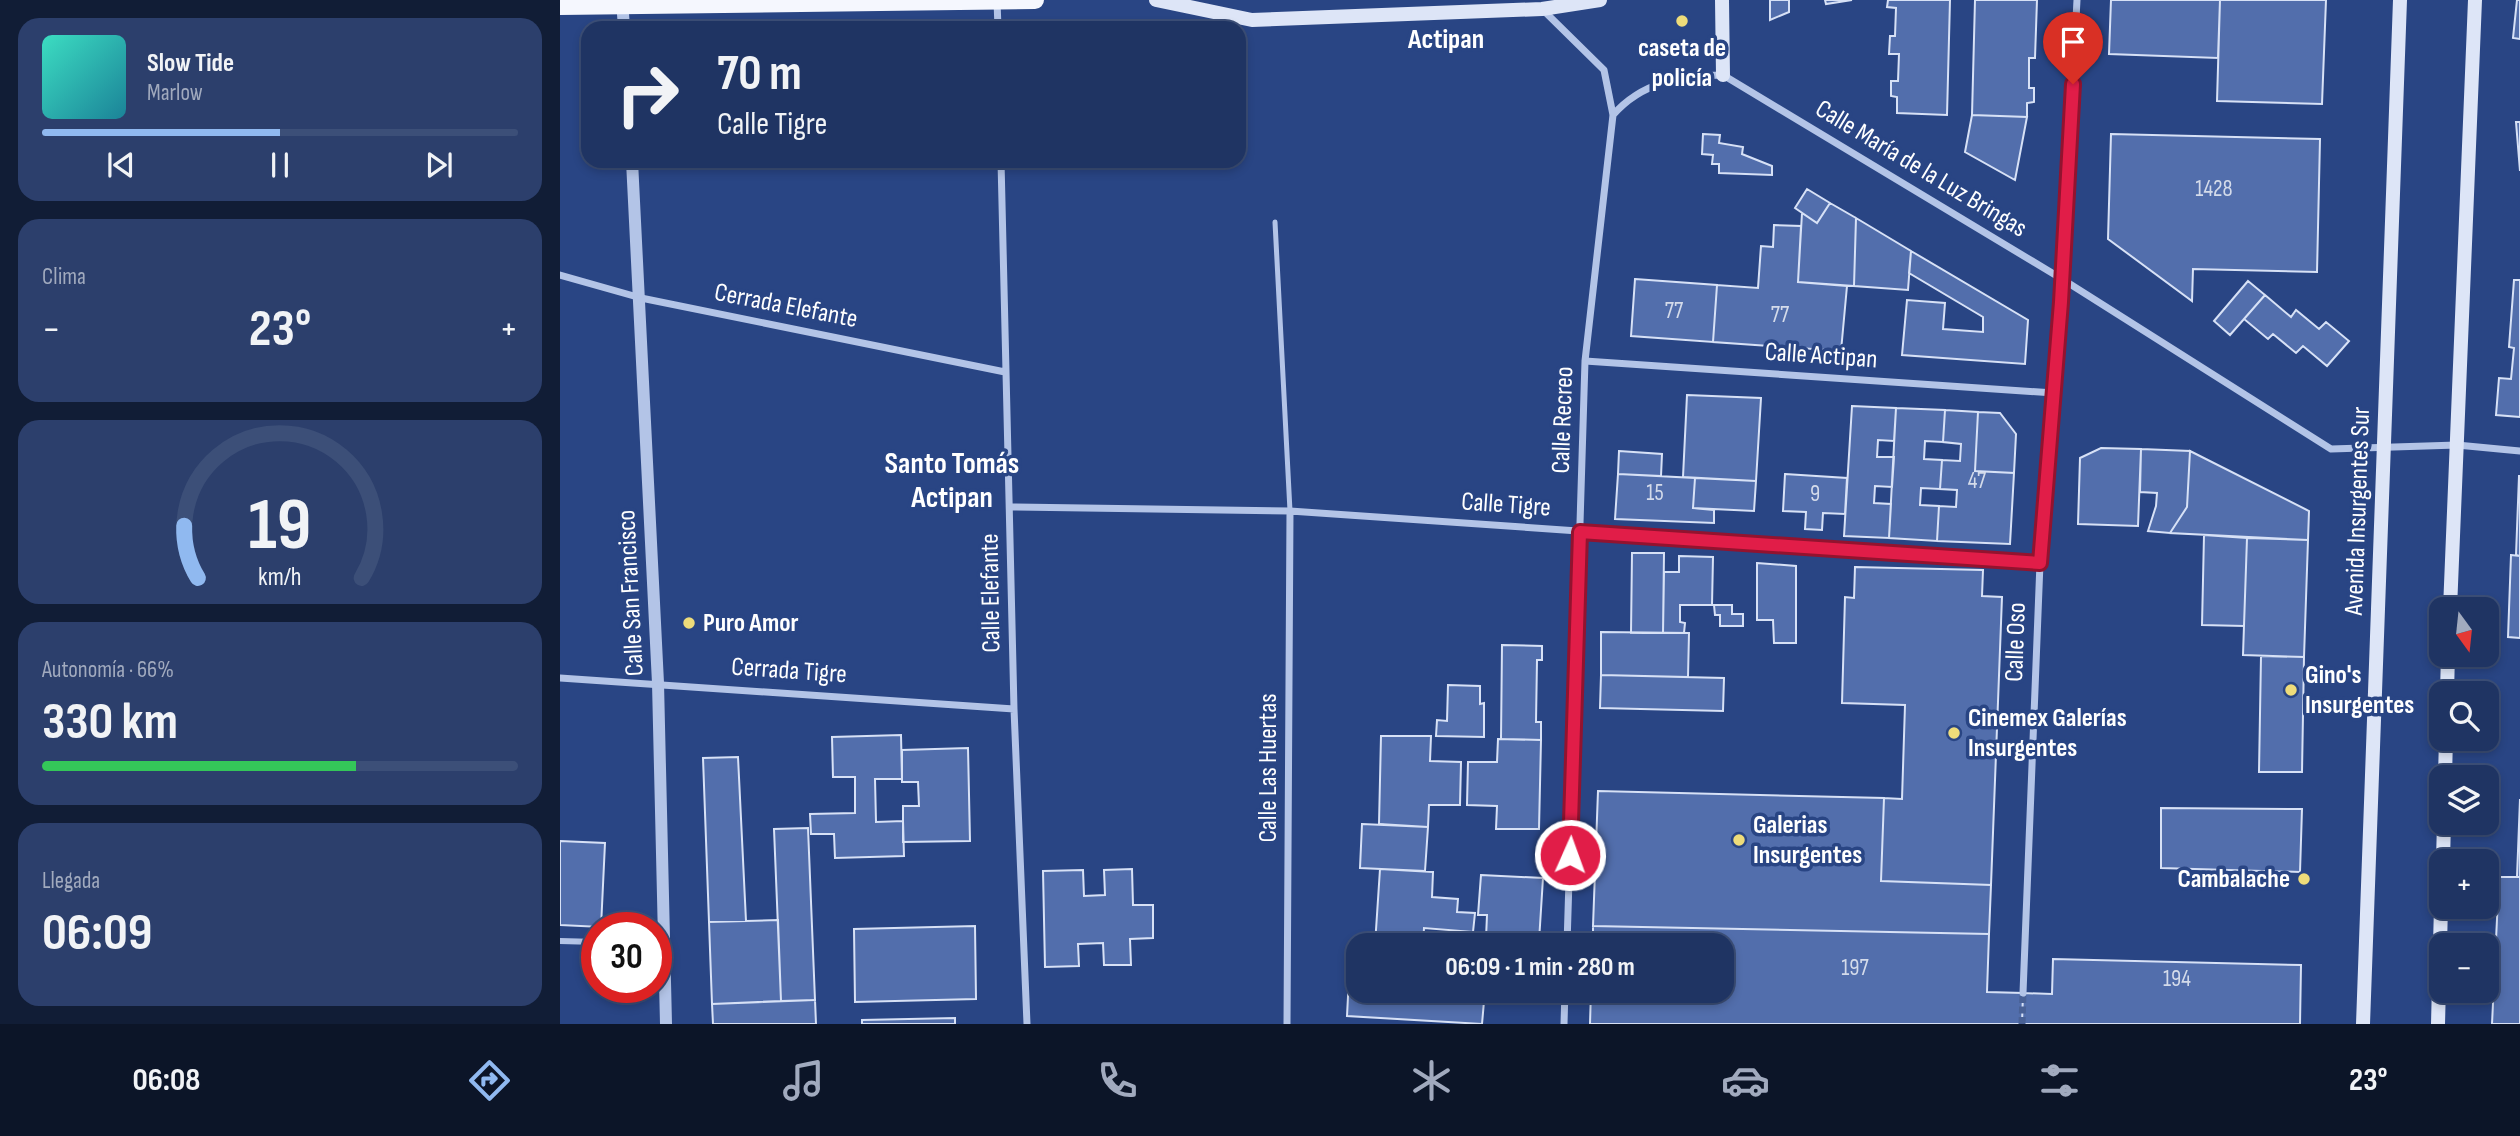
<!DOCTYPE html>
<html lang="es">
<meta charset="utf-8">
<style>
body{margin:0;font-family:"Sofia Sans Condensed",sans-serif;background:#2c3f6c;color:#f1f3f6;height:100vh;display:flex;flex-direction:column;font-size:26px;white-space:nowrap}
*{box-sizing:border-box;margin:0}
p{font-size:23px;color:#a1aabe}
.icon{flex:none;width:38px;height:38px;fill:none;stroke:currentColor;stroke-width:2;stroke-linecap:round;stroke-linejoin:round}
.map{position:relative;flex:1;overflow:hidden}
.drawer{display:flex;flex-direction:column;gap:18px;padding:18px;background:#111d36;width:560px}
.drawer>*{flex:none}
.banner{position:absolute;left:21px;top:21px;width:665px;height:147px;border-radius:21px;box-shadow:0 4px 10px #0003,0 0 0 2px #3c4f78;background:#1f3463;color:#f1f3f6;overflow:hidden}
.needle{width:46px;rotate:165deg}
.buttons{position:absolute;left:1869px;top:597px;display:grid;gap:14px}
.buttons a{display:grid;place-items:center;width:70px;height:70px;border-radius:14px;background:#1f3463;box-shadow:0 4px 10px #0003,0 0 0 2px #3c4f78;font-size:35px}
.speed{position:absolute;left:21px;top:912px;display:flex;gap:14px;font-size:35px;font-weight:700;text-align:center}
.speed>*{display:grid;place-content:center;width:91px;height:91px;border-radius:50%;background:#1f3463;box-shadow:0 4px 10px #0003,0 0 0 2px #3c4f78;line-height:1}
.speed .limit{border:10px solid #d22;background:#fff;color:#111}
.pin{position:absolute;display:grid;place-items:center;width:60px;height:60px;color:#fff;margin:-72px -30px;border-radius:50% 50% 50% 0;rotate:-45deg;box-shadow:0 0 7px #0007}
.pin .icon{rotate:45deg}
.me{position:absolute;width:77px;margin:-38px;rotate:2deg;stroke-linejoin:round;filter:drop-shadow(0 0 5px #0008)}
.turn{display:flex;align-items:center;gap:24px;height:147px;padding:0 21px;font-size:32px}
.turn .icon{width:91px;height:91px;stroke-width:2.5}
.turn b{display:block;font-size:49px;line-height:60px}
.big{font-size:52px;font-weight:700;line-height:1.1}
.drawer .tile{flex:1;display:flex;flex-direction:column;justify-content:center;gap:10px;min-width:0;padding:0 24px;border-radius:21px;background:#2c3f6c}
.drawer .dial{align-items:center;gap:0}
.dial svg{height:182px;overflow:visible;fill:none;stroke:#3c4f78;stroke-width:7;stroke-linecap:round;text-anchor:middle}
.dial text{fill:#f1f3f6;stroke:none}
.song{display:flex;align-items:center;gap:21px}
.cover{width:84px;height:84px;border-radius:10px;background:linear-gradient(135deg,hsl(170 70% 55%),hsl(190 70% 35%))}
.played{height:7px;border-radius:4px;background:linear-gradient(90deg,#90b9f0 50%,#3c4f78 50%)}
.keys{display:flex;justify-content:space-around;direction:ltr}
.heat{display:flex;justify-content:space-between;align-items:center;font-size:38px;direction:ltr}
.charge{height:10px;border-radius:5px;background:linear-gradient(90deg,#34c759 66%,#3c4f78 0)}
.trip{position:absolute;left:786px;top:933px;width:388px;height:70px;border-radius:21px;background:#1f3463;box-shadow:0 4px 10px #0003,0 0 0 2px #3c4f78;font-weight:700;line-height:70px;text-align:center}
.menu{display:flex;height:112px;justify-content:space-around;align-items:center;background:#0c1528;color:#a1aabe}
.menu .icon{width:49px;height:49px}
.menu .selected{color:#90b9f0}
.menu b{font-size:32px;color:#f1f3f6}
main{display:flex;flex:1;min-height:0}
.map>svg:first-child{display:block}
.building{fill:#526eac;stroke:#d7e1f6;stroke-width:2}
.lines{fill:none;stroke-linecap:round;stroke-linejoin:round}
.minor-tunnel{stroke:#496196;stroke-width:7;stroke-dasharray:7 3.5;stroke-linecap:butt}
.service{stroke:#b3c4e7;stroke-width:5}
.pedestrian{stroke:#b3c4e7;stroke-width:6}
.minor{stroke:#b3c4e7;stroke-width:7}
.tertiary{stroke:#b3c4e7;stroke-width:12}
.secondary{stroke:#dde5f7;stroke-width:14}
.primary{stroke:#f5f7fe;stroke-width:18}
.route-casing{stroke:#92132f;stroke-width:18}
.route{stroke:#e11d48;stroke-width:12}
.poi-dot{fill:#eedc7a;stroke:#294584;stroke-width:2.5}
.labels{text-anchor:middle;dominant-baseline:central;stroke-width:7;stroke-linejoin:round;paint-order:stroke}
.number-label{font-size:23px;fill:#d4dbea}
.poi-label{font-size:26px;font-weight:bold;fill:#fff;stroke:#294584;text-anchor:start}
.street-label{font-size:26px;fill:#fff;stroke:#294584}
.neighbourhood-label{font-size:28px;font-weight:bold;fill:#fff;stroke:#294584}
.quarter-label{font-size:30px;font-weight:bold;fill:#fff;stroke:#294584}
</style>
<main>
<section class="drawer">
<div class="tile">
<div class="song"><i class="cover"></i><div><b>Slow Tide</b><p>Marlow</p></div></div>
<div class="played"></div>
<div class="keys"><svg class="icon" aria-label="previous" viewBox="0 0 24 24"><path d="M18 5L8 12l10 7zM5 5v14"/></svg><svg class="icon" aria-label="pause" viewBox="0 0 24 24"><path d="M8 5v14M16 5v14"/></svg><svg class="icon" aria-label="next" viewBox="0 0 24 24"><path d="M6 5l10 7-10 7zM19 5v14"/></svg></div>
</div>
<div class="tile"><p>Clima</p>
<div class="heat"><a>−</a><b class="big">23°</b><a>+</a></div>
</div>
<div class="tile dial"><svg viewBox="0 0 100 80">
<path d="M14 69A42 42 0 1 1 86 69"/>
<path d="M14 69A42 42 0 0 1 8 46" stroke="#90b9f0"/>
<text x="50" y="56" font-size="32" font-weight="700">19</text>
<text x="50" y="72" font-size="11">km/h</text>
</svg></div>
<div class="tile"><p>Autonomía · 66%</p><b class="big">330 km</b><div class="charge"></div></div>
<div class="tile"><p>Llegada</p><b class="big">06:09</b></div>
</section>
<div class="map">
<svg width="1960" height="1024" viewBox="0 0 1960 1024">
<rect width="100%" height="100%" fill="#294584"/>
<!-- building -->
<path class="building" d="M1210,0H1229V12L1210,20Z
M1265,0H1292L1266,4Z
M1328,0H1390L1387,115L1337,113V97L1331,96V81H1338L1339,54H1329L1330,36H1335L1336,8L1327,7Z
M1415,0H1477L1475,58H1469V88H1474V102L1467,103V117L1412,115Z
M1551,0H1660L1658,58L1549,54Z
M1660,0H1766L1762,104L1657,101Z
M1957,0H1960V39L1953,38Z
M1412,115L1467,117L1455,180L1405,152Z
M1956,122H1960V171Z
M1143,134L1160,135L1159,143L1183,147L1182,154L1212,166V175L1159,173V164H1152L1153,155L1142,154Z
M1551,134L1760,139L1757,272L1633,269L1632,301L1548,239Z
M1247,189L1270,203L1257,223L1235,208Z
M1270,203L1296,218L1294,286L1238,282L1242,213L1257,223Z
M1296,218L1351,251L1348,290L1294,286Z
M1214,225L1241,226L1238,282L1287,286L1281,351L1153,342L1157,285L1198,288L1201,246L1213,247Z
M1351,251L1468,320L1465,364L1342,355L1347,300L1385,303L1383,329L1423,332V317L1349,273Z
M1075,279L1157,285L1153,342L1071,336Z
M1954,280H1960V417L1936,415L1939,378L1951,379L1954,348L1949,347Z
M1688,281L1705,295L1670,335L1654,321Z
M1705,295L1731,317L1736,310L1759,329L1766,322L1789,341L1767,366L1743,346L1736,353L1713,334L1708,339L1684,319Z
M1127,395L1201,398L1196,481L1123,477Z
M1292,406L1336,408L1334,441L1318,440L1317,457H1334L1332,487L1315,486L1314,503L1331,504L1329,538L1284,536Z
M1336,408L1385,410L1383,442L1365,441L1364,459L1382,460L1380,489L1361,488L1360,505L1379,506L1377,541L1329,538Z
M1385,410L1418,412L1415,471L1454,473L1450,544L1377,541L1379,506L1396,507L1397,490L1380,489L1382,460L1400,461L1401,444L1383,442Z
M1418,412L1440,413L1456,434L1454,473L1415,471Z
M1541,448L1581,449L1578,526L1518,524L1520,458Z
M1581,449L1630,451L1627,507L1610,533L1588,531L1596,506L1597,493L1580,492Z
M1059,451L1102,454L1101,476L1058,474Z
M1630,451L1749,511L1748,540L1610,533L1627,507Z
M1058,474L1135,478L1133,508L1154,510V523L1055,519Z
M1225,474L1287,478L1285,514L1263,513L1262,530L1245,529L1246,512L1223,511Z
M1959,476H1960V556L1956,555Z
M1135,478L1196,481L1194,511L1133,508Z
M1644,535L1687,538L1684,626L1642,625Z
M1687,538L1748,540L1744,657L1683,655Z
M1072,553H1104L1103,633H1071Z
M1951,555L1960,556V638L1948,637Z
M1119,556L1153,557L1152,605H1120V622L1125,623L1124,633H1103L1104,572H1119Z
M1197,563L1236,566V643H1214L1213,620H1197Z
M1295,567L1423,570L1422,596L1442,597L1431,885L1321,881L1324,798L1342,799L1345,705L1282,703L1285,597L1294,598Z
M1154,605H1172V614H1183V626H1160V615H1155Z
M1041,632L1129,633L1128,677L1041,675Z
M942,645L982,646V660H977L976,722H981V740L941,739Z
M1701,656L1744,657L1742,772H1699Z
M1041,675L1164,678L1163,711L1040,708Z
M888,685L920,686V704L924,703V737L876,736L877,720L887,721Z
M341,735L342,779H315L316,822L343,821L344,856L275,858L274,834H251L250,814L295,813V777H273L272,737Z
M821,736H871L870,761L901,762L900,805H869L868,827L819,824Z
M938,739L981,740L979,829H936L937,806L907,805L908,762H937Z
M408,748L410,841L343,842V806H359L358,782H342V750Z
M178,757L186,921L149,922L143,758Z
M1038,791L1324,798L1321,881L1431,885L1429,934L1033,926Z
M1960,799V877H1957Z
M1601,808L1742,809L1740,872L1601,868Z
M802,824L868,827L865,871L800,868Z
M248,828L255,1000L221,1001L214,829Z
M0,841L45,843L41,927L0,925Z
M572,869L573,905H593V938L570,939L571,965H544L543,943L518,944L519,966L485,967L483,871L523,870L524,896L545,895L544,870Z
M820,869L873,872L872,897L898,899L897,912L915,913L913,932L864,928L863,945H815Z
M921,875L983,878L979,941L926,938L927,915H918Z
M1939,877H1960V1024H1932Z
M218,920L221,1001L152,1004L149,922Z
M415,926L416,999L295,1002L294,929Z
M1033,926L1429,934L1427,992L1463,993L1462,1024H1030L1031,990H1162V945H1033Z
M929,938L972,941V945H929Z
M1493,959L1741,965L1740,1024H1462L1463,993L1492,994Z
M789,977L798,978V990H925L922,1024L787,1016Z
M255,1000L256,1024H153L152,1004Z
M395,1018V1024H302V1020Z"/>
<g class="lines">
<!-- minor-tunnel -->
<path class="minor-tunnel" d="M1462,1024L1463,993"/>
<!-- service -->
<path class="service" d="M715,222L730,511"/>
<!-- pedestrian -->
<path class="pedestrian" d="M0,941L37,942"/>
<!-- minor -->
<path class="minor" d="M437,1L438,28
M982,9L1044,70L1053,115L1025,361L1007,945
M1053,115C1082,82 1121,75 1163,75L1502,279L1771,449L1897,445L1960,451
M441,161L454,709L467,1024
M0,275L81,298L445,372
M1025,361L1494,393
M450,507L730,511L1480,563
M0,678L454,709
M1463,993L1480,563L1502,279L1517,0
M727,1024L730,511
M1004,1024L1005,990"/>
<!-- tertiary -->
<path class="tertiary" d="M62,0L64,28
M72,161L98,683L106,1024"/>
<!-- secondary -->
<path class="secondary" d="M596,0L692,20L982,9L1040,0
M1162,0L1163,75
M1890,609L1915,0
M1887,693L1888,654
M1885,777L1886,738
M1883,861L1884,822
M1803,1024L1840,0
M1878,1024L1881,906"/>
<!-- primary -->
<path class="primary" d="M0,6L475,0"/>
</g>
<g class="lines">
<defs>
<path id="route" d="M1010,855L1020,532L1480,563L1501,302L1513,84"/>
</defs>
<!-- route casing -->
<use href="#route" class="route-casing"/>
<!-- route -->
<use href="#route" class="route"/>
</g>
<!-- markers -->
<g class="poi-dot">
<circle cx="1122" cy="21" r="7"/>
<circle cx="129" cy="623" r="7"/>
<circle cx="1731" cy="690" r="7"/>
<circle cx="1394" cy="733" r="7"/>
<circle cx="1179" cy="840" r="7"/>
<circle cx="1744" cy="879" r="7"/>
</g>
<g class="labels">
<!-- number labels -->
<g class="number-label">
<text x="1654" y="189">1428</text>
<text x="1114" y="311">77</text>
<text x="1220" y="315">77</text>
<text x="1417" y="481">47</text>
<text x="1095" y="493">15</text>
<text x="1255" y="494">9</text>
<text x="1295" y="968">197</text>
<text x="1617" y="979">194</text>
</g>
<!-- poi labels -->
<g class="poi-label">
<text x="1122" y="48" text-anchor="middle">caseta de<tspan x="1122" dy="30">policía</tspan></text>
<text x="143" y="623">Puro Amor</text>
<text x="1745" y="675">Gino's<tspan x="1745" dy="30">Insurgentes</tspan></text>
<text x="1408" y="718">Cinemex Galerías<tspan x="1408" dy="30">Insurgentes</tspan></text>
<text x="1193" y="825">Galerias<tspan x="1193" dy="30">Insurgentes</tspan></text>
<text x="1730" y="879" text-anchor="end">Cambalache</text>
</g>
<!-- street labels -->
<g class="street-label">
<text transform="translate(1361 169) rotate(31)">Calle María de la Luz Bringas</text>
<text transform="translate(226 306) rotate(11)">Cerrada Elefante</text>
<text transform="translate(1261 356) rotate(4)">Calle Actipan</text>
<text transform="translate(1003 420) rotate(-88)">Calle Recreo</text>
<text transform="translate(946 505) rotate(4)">Calle Tigre</text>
<text transform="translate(1798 511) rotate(-88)">Avenida Insurgentes Sur</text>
<text transform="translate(71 593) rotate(-93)">Calle San Francisco</text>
<text transform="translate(431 593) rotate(-91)">Calle Elefante</text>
<text transform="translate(1456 642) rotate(-88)">Calle Oso</text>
<text transform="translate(229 671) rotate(4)">Cerrada Tigre</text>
<text transform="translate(708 768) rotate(-90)">Calle Las Huertas</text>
</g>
<!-- neighbourhood labels -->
<g class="neighbourhood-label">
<text x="886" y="39">Actipan</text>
</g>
<!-- quarter labels -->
<g class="quarter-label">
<text x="392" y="464">Santo Tomás<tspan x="392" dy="34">Actipan</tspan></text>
</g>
</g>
</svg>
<div class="buttons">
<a><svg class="needle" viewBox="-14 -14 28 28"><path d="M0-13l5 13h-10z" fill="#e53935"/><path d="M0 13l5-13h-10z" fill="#a1aabe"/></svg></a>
<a><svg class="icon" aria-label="search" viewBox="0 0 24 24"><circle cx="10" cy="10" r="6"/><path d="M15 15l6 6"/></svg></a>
<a><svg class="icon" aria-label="layers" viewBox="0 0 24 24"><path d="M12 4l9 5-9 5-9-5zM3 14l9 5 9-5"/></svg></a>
<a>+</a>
<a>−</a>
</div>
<div class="speed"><div class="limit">30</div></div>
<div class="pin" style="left:1513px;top:84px;background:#d93025"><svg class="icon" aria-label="arrive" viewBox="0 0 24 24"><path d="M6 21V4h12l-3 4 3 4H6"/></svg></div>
<svg class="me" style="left:1010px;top:855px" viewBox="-20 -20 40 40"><circle r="17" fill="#e11d48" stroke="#fff" stroke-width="3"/><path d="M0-11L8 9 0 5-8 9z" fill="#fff"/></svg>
<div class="trip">06:09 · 1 min · 280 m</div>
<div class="banner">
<div class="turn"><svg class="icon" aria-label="right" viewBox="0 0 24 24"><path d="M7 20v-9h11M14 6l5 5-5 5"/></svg><div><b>70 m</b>Calle Tigre</div></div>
</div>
</div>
</main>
<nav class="menu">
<b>06:08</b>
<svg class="icon selected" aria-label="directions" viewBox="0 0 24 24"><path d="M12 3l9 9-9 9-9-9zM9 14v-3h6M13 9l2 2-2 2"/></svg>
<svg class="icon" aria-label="music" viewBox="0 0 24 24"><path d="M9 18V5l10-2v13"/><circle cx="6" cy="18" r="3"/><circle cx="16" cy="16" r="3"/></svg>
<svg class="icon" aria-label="phone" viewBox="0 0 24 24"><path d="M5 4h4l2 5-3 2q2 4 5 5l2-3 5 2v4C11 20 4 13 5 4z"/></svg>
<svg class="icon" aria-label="climate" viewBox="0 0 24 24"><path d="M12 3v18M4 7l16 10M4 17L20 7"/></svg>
<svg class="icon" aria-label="car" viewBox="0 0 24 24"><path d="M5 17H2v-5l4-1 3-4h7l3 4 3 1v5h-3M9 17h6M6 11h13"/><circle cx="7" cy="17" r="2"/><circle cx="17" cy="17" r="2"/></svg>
<svg class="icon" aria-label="filters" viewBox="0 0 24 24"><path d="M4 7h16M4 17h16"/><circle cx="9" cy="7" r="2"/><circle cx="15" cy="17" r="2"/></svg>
<b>23°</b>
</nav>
